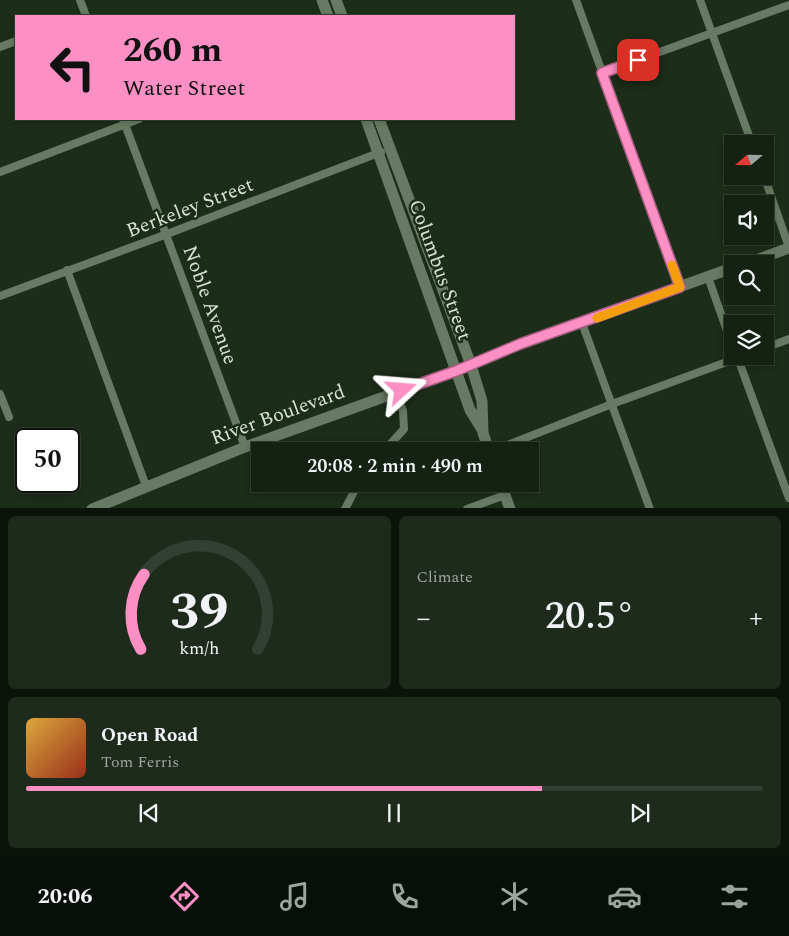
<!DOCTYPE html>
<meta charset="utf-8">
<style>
body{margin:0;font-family:Spectral,serif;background:#1e2a1c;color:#f1f3f6;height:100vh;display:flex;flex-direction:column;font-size:19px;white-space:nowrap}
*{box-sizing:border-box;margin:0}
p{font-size:16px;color:#9da4a0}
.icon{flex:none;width:28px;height:28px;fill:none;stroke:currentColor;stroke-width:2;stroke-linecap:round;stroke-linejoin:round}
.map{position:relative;height:508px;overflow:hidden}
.panel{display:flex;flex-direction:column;gap:8px;padding:8px;background:#0c130a;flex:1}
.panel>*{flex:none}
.top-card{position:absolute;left:15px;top:15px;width:500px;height:105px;border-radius:0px;box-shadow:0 2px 8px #0003,0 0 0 1px #343f33;background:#fc8fc3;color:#111;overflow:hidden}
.needle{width:32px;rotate:250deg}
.controls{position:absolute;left:724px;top:135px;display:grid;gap:10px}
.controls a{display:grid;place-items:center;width:50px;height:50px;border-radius:0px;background:#152213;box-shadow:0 2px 8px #0003,0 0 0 1px #343f33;font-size:25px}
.speed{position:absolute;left:15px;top:428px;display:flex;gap:10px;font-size:25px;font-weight:700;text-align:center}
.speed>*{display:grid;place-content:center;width:65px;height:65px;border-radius:50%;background:#152213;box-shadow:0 2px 8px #0003,0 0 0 1px #343f33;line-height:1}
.speed .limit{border:2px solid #111;border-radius:8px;background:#fff;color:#111}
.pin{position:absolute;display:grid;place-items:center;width:42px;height:42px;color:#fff;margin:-21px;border-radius:10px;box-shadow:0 2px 8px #0006}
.me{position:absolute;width:55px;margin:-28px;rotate:71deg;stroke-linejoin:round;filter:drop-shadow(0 0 4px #0008)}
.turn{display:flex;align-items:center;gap:18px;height:105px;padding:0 25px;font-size:22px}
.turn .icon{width:65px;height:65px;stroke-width:2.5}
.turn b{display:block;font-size:35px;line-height:42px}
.big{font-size:38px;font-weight:600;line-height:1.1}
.panel .card{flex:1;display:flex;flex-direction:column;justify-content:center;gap:8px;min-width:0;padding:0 18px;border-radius:8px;background:#1e2a1c}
.panel .dial{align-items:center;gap:0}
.dial svg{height:130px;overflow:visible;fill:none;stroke:#343f33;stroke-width:7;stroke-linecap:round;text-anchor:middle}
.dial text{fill:#f1f3f6;stroke:none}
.song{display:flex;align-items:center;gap:15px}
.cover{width:60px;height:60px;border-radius:8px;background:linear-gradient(135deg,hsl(40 70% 55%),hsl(10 70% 35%))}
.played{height:5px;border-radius:2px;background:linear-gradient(90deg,#fc8fc3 70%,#343f33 70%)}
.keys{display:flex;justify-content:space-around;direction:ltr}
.heat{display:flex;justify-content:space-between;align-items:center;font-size:28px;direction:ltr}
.panel .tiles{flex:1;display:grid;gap:8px;grid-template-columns:1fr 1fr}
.card:last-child{grid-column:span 2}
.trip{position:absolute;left:251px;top:442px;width:288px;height:50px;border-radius:0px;background:#152213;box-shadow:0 2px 8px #0003,0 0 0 1px #343f33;font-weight:600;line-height:50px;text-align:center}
.menu{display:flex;height:80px;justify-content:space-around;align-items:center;background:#080e08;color:#9da4a0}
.menu .icon{width:35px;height:35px}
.menu .selected{color:#fc8fc3}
.menu b{font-size:22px;color:#f1f3f6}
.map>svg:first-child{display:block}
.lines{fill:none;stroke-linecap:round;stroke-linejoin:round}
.minor{stroke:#677a63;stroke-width:8}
.secondary{stroke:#677a63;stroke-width:11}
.route-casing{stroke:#a45d7f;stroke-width:12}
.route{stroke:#fc8fc3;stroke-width:9}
.slow{stroke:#f59e0b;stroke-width:9}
.labels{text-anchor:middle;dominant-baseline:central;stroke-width:5;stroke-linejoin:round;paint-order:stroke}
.street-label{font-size:20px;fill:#d7e2d5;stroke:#1c2d19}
</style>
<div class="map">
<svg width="789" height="509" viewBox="0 0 789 509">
<rect width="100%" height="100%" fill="#1c2d19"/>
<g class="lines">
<!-- minor -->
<path class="minor" d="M80,0L86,16
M576,0L680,287
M700,0L752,144
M0,47L16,41
M602,73L789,5
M123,119L245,447
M0,172L139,119
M764,176L789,247
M67,270L146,486
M708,277L732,345
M0,296L167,234L381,152
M582,323L650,509
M765,348L789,339
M737,356L789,498
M0,394L9,417
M384,451L404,429L403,411L396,392
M492,451L612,404L743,356
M345,509L358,484
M467,509L505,495"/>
<!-- secondary -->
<path class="secondary" d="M322,0L328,16
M336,0L342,16
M366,119L470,410L483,431
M379,119L471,365L482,401L483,433L489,451
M745,264L789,248
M501,484L510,509
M92,509L245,447L456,371L520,344L732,268"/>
</g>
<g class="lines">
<defs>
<path id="route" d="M402,390L456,371L520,344L680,287L602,73L638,60"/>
</defs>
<!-- route casing -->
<use href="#route" class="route-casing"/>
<!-- route -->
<use href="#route" class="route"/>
<!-- slow -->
<path class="slow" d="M597,318L680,287L672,265"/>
</g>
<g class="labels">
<!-- street labels -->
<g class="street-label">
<text transform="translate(190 208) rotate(-21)">Berkeley Street</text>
<text transform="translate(440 270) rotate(70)">Columbus Street</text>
<text transform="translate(210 305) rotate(70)">Noble Avenue</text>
<text transform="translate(278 415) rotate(-20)">River Boulevard</text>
</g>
</g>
</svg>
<div class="controls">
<a><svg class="needle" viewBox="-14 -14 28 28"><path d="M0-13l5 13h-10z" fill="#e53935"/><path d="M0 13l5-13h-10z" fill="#9da4a0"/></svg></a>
<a><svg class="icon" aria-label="sound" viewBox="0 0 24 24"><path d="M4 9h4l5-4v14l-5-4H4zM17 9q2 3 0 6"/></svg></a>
<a><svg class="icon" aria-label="search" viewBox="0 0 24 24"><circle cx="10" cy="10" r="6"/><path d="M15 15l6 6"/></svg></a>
<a><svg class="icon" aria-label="layers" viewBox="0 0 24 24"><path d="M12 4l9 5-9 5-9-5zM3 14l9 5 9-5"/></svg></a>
</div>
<div class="speed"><div class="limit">50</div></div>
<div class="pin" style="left:638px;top:60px;background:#d93025"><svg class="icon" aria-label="arrive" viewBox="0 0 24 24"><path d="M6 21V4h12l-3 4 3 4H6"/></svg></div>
<svg class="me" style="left:402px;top:390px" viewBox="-20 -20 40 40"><path d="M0-17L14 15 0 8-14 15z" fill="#fc8fc3" stroke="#fff" stroke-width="4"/></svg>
<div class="trip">20:08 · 2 min · 490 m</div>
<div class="top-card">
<div class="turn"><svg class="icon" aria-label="left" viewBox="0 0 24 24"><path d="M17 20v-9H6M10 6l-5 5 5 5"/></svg><div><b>260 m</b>Water Street</div></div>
</div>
</div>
<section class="panel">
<div class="tiles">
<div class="card dial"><svg viewBox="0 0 100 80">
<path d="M14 69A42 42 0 1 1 86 69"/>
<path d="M14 69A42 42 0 0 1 16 23" stroke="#fc8fc3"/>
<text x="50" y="56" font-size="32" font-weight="700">39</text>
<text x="50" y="72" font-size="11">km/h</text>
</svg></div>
<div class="card"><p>Climate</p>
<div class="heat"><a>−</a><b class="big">20.5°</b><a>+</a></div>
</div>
<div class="card">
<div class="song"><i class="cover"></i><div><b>Open Road</b><p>Tom Ferris</p></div></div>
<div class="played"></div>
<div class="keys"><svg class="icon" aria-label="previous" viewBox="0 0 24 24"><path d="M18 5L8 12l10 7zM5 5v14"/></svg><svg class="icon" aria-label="pause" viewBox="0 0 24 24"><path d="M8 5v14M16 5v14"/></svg><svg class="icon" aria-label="next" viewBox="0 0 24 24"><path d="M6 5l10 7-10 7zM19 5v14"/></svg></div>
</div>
</div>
</section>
<nav class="menu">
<b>20:06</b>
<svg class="icon selected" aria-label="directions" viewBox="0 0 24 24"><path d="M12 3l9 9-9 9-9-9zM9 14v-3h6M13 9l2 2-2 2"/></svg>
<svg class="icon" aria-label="music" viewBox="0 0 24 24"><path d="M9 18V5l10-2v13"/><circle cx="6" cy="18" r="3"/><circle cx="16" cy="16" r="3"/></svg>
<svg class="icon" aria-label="phone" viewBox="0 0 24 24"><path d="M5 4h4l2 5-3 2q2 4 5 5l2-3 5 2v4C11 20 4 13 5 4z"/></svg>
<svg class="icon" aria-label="climate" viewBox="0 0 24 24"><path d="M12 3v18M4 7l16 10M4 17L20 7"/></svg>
<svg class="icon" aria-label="car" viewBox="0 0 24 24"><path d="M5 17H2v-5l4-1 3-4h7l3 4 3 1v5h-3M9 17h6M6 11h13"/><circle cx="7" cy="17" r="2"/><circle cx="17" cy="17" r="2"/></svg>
<svg class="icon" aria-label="filters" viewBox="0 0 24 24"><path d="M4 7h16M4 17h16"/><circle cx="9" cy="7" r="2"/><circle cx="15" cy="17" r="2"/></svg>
</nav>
